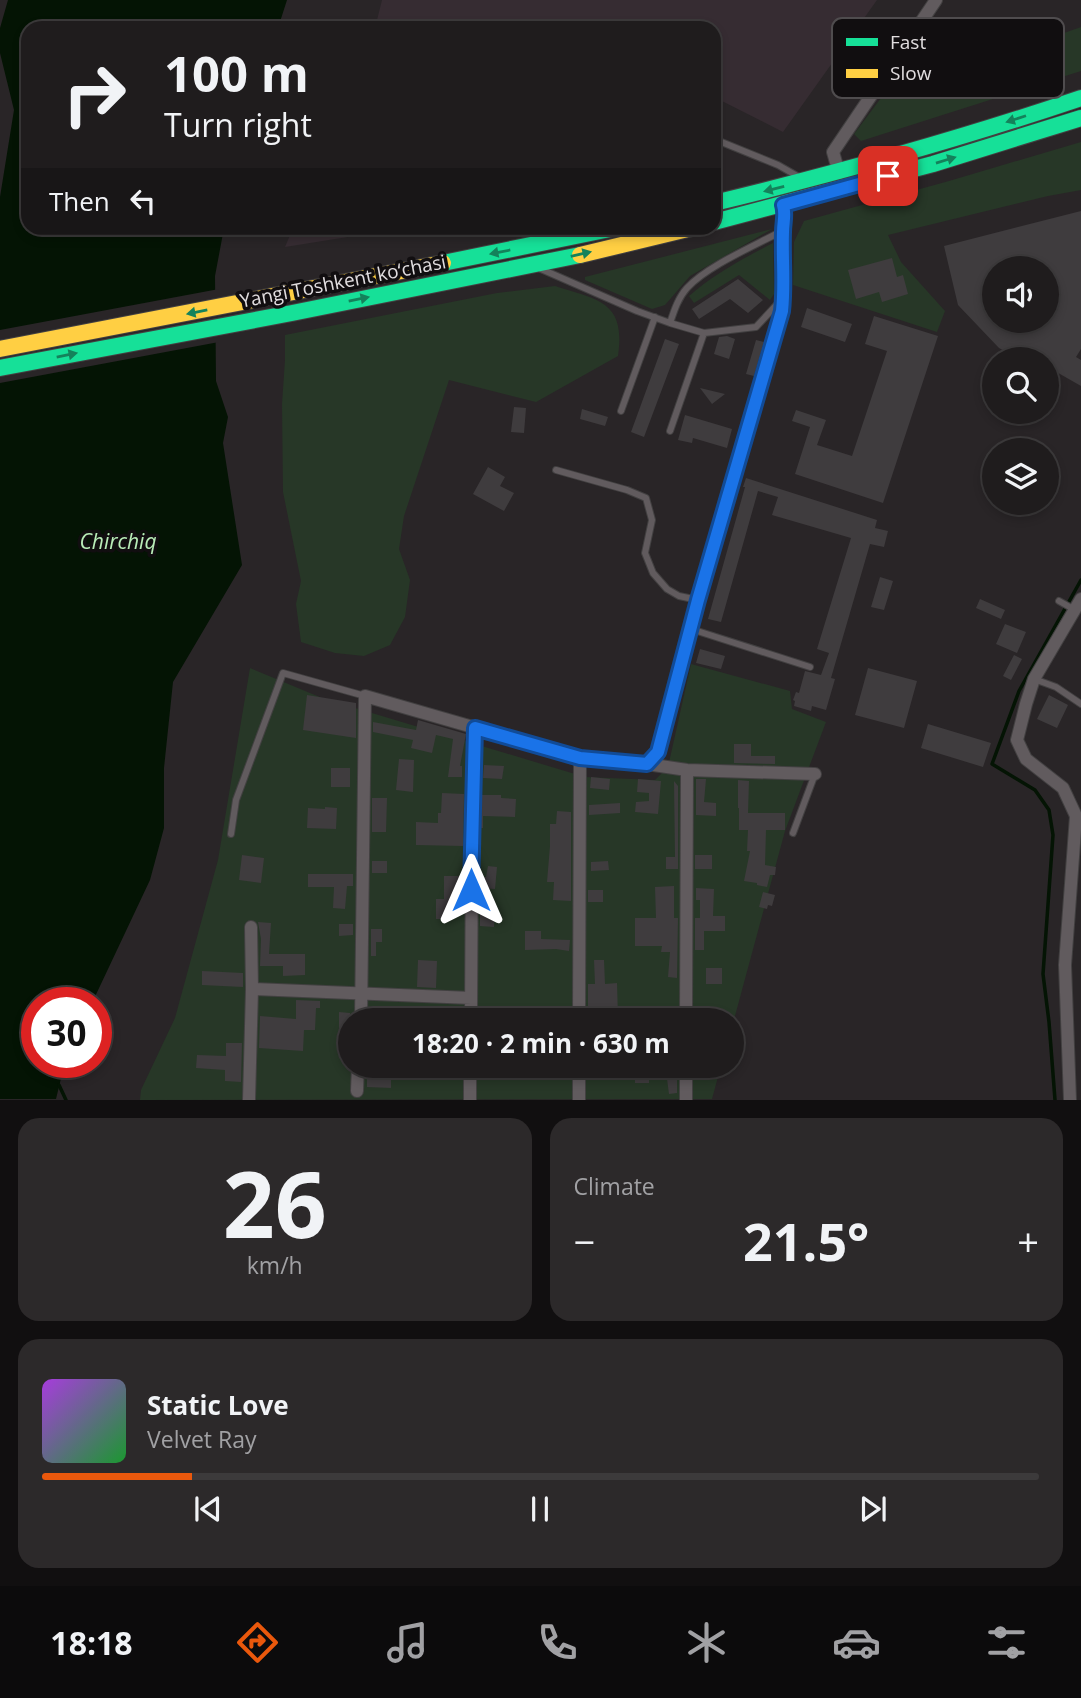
<!DOCTYPE html>
<meta charset="utf-8">
<style>
body{margin:0;font-family:"Open Sans",sans-serif;background:#2c292a;color:#f1f3f6;height:100vh;display:flex;flex-direction:column;font-size:26px;white-space:nowrap}
*{box-sizing:border-box;margin:0}
p{font-size:23px;color:#a1a1a4}
.icon{flex:none;width:38px;height:38px;fill:none;stroke:currentColor;stroke-width:2;stroke-linecap:round;stroke-linejoin:round}
.map{position:relative;height:1100px;overflow:hidden}
.details{display:flex;flex-direction:column;gap:18px;padding:18px;background:#110f10;flex:1}
.details>*{flex:none}
.hud{position:absolute;left:21px;top:21px;width:700px;height:214px;border-radius:21px;box-shadow:0 4px 10px #0003,0 0 0 2px #3c3a3b;background:#1f1c1d;color:#f1f3f6;overflow:hidden}
.fabs{position:absolute;left:982px;top:256px;display:grid;gap:14px}
.fabs a{display:grid;place-items:center;width:77px;height:77px;border-radius:50%;background:#1f1c1d;box-shadow:0 4px 10px #0003,0 0 0 2px #3c3a3b;font-size:35px}
.speed{position:absolute;left:21px;top:987px;display:flex;gap:14px;font-size:35px;font-weight:700;text-align:center}
.speed>*{display:grid;place-content:center;width:91px;height:91px;border-radius:50%;background:#1f1c1d;box-shadow:0 4px 10px #0003,0 0 0 2px #3c3a3b;line-height:1}
.speed .limit{border:10px solid #d22;background:#fff;color:#111}
.pin{position:absolute;display:grid;place-items:center;width:60px;height:60px;color:#fff;margin:-30px;border-radius:14px;box-shadow:0 4px 10px #0006}
.me{position:absolute;width:77px;margin:-38px;rotate:0deg;stroke-linejoin:round;filter:drop-shadow(0 0 5px #0008)}
.turn{display:flex;align-items:center;gap:24px;height:147px;padding:0 28px;font-size:32px}
.turn .icon{width:91px;height:91px;stroke-width:2.5}
.turn b{display:block;font-size:49px;line-height:60px}
.then{display:flex;align-items:center;height:66px;padding:0 28px;background:#0003;gap:14px;font-size:26px}
.big{font-size:52px;font-weight:700;line-height:1.1}
.details .widget{flex:1;display:flex;flex-direction:column;justify-content:center;gap:10px;min-width:0;padding:0 24px;border-radius:21px;background:#2c292a}
.details .dial{align-items:center;gap:0}
.dial b{font-size:91px;line-height:1}
.song{display:flex;align-items:center;gap:21px}
.cover{width:84px;height:84px;border-radius:10px;background:linear-gradient(135deg,hsl(280 70% 55%),hsl(130 70% 35%))}
.played{height:7px;border-radius:4px;background:linear-gradient(90deg,#ea580c 15%,#3c3a3b 15%)}
.keys{display:flex;justify-content:space-around;direction:ltr}
.heat{display:flex;justify-content:space-between;align-items:center;font-size:38px;direction:ltr}
.details .tiles{flex:1;display:grid;gap:18px;grid-template-columns:1fr 1fr}
.widget:last-child{grid-column:span 2}
.trip{position:absolute;left:338px;top:1008px;width:406px;height:70px;border-radius:35px;background:#1f1c1d;box-shadow:0 4px 10px #0003,0 0 0 2px #3c3a3b;font-weight:700;line-height:70px;text-align:center}
.tabs{display:flex;height:112px;justify-content:space-around;align-items:center;background:#0c0b0c;color:#a1a1a4}
.tabs .icon{width:49px;height:49px}
.tabs .active{color:#ea580c}
.tabs b{font-size:32px;color:#f1f3f6}
.map>svg:first-child{display:block}
.built{fill:#362c32}
.green{fill:#273727}
.water{fill:#041404}
.pier{fill:#292527}
.lines{fill:none;stroke-linecap:round;stroke-linejoin:round}
.stream{stroke:#041404;stroke-width:3.5}
.building{fill:#3f3c3e;fill-rule:evenodd}
.lane-casing{stroke:#424041;stroke-width:8}
.street-casing{stroke:#424041;stroke-width:14}
.fast-casing{stroke:#424041;stroke-width:18}
.slow-casing{stroke:#424041;stroke-width:18}
.lane{stroke:#615b5e;stroke-width:6}
.street{stroke:#615b5e;stroke-width:12}
.fast{stroke:#16e098;stroke-width:16}
.slow{stroke:#ffcf43;stroke-width:16}
.oneway{fill:#14825b}
.route-casing{stroke:#114b97;stroke-width:18}
.route{stroke:#1a73e8;stroke-width:12}
.labels{text-anchor:middle;dominant-baseline:central;stroke-width:7;stroke-linejoin:round;paint-order:stroke}
.street-label{font-size:19px;fill:#e1dddf;stroke:#110e10}
.water-label{font-size:21px;font-style:italic;fill:#b9edb8;stroke:#110e10}
.key{fill:#110e10;stroke:#4f4c4e;stroke-width:2}
.key-label{font-size:19px;fill:#e1dddf}
</style>
<div class="map">
<svg width="1081" height="1100" viewBox="0 0 1081 1100">
<rect width="100%" height="100%" fill="#292527"/>
<!-- built -->
<path class="built" d="M382,0H877L783,132L714,97V28H375Z
M293,228H404L285,247Z"/>
<!-- green -->
<path class="green" d="M1081,27V71L861,141L854,134L905,66L943,76Z
M1081,142V190L1048,196L888,235L901,262L945,311L937,332L793,285L794,242L804,221L949,181Z
M772,229L690,276L665,305L652,309L585,280V277Z
M773,243L774,294L770,300L739,275L694,303L689,296C714,274 744,258 773,243Z
M555,286C598,300 626,301 618,356L536,402L449,380L404,516L399,549L410,580L405,617L390,645L364,656L335,653L301,642L296,604L301,581L283,492L282,404L285,360V335L497,293Z
M691,664L790,691L792,709L826,722L785,831L732,1027V1020H350V1066H721L712,1099L140,1100L141,1090L175,1018L218,860L250,668L322,698L585,777L655,780L668,767Z"/>
<!-- water -->
<path class="water" d="M8,0H287L278,28H28V228H224L215,276L216,381L228,417L223,443L242,565L173,682L164,768V828L150,880L92,1003H37V1062H65L56,1099H0V197L14,110L0,53V28Z"/>
<!-- pier -->
<path class="pier" d="M219,289V342L0,383V330Z"/>
<g class="lines">
<!-- stream -->
<path class="stream" d="M59,1085L66,1100
M1055,1100L1049,1022L1043,974L1053,835L1049,810L1035,790L992,764L1019,691L1081,580"/>
</g>
<!-- building -->
<path class="building" d="M1081,211V349L1076,357L1081,360V386L1046,366V359H1019L999,348L958,305L944,246ZM994,268H1046V320H994Z
M892,258L897,277L903,275L908,294L882,302L879,292L856,299L848,270Z
M738,279L763,300L748,313L730,299L699,319L692,309Z
M807,308L852,324L845,342L801,327Z
M874,316L938,336L883,503L795,474L810,427L792,421L796,410L826,420L817,445L852,456L887,351L865,344Z
M727,336L735,339L729,359L714,354L719,337Z
M665,339L679,344L644,437L631,432Z
M756,340L764,342L754,376L746,374Z
M700,388L725,394L712,404Z
M514,407L526,408L524,433L511,432Z
M582,409L608,417L605,426L580,419Z
M685,415L732,429L727,448L693,438L692,443L678,440Z
M488,467L505,477L500,486L514,493L504,511L473,494Z
M746,478L877,520L875,528L888,531L884,547L870,544L831,678L835,679L826,710L812,706L811,711L794,706L795,701L793,700L796,692L799,693L805,671L821,675L829,653L817,649L851,538L772,515L778,497L758,491L721,622L708,619L745,487H743Z
M880,577L893,581L884,610L871,607Z
M980,599L1005,610L1001,619L976,608Z
M1005,624L1026,632L1017,653L996,644Z
M700,649L725,656L721,669L696,663Z
M1014,655L1022,659L1011,680L1003,676Z
M868,668L917,681L904,728L855,715Z
M307,695L356,703V738L303,730Z
M1049,695L1068,705L1057,728L1037,719Z
M418,720L466,734L460,766H462V777H448L453,739L436,735L432,753L411,748L413,740L373,732V722L416,730Z
M928,724L991,743L983,767L921,748Z
M734,744H751V756H775V764L734,763Z
M399,759L414,760L413,792L396,790Z
M484,765L504,766L502,779L483,778Z
M331,768H350V787H331Z
M591,777L610,779L609,790L590,788Z
M638,779L661,781L658,814L635,812L636,802L649,801V793L637,792Z
M696,779H706L704,802L716,803V816L696,815Z
M738,780L749,781L748,813H785V830H766L765,865L776,867L775,875H770L767,887L757,885V883L744,881L750,851H747L748,830H739V808H738Z
M674,781L678,786V869H666V857H675Z
M442,793L464,794L463,846L416,845V822L438,823V813H441Z
M482,795H501V798L516,799L515,817L483,816V828H481Z
M372,798H387L386,832H372Z
M620,803V813L589,815V805Z
M325,807L337,808L336,829L307,828L308,808L325,809Z
M557,811L571,812V901L553,900L554,882H547L550,846V824H556Z
M242,855L264,858L261,883L239,880Z
M695,855H712V869H695Z
M372,861H387V873H372Z
M608,861L609,870L591,871V862Z
M488,866L497,867L495,889L481,888V877H486Z
M308,874H353V886H347L345,909L333,908L334,887H308Z
M444,876H460V896H463V912L445,913V919H436V899H444Z
M674,886V918H678L677,978L668,977L670,952H661L662,946H635V918H656L655,887Z
M696,888L714,889L713,916H725V931H704V950H695V918H700V900H696Z
M588,890H603V902H588Z
M763,892L775,895L772,906L768,905L767,909L759,907Z
M480,909H495L494,927L480,926Z
M258,922L271,923L269,954H305V975L283,976V966H260L261,939Z
M339,924H353V935L339,936Z
M371,929H382V942H376V956H371Z
M525,931H541V939L570,940L569,951L556,949L525,950Z
M418,960L437,961L436,988L417,987Z
M594,960H604L605,984L617,983L618,1017L588,1019V984H595Z
M706,968H722V984H706Z
M202,971L243,973V987L202,985Z
M296,1000L320,1001V1008H316L315,1030H304L303,1051L259,1048L260,1016L296,1019Z
M498,1008L513,1009L512,1019L498,1018Z
M339,1012L350,1013V1030H339Z
M226,1043H242L241,1082L225,1081V1070L196,1068L197,1055L226,1056Z
M635,1066H649V1083H635Z
M367,1068H391V1088L367,1087Z
M666,1071H677V1093L669,1094Z"/>
<g class="lines">
<defs>
<path id="lane" d="M714,139L778,165L799,177
M541,269L637,311L670,323C674,311 678,298 687,288C707,266 754,246 782,231
M704,333L756,327L781,300
M621,411L655,317
M670,431L704,333L670,323
M556,470L627,490L646,498L652,520L645,553L653,573L667,589L679,596L698,600
M1059,601L1075,610
M691,629L810,667
M1034,679L1056,687L1081,704
M793,833L815,774
M231,834L236,800L283,673L365,696"/>
<path id="street" d="M839,173L833,152L936,0
M647,764L658,752L698,600L782,311C785,285 782,259 783,232C783,222 785,214 783,205
M252,989L471,998
M361,1020L365,696L580,758L647,764L687,770L815,774
M471,1020L472,836L475,728
M579,1020L580,758
M686,1020L687,770
M357,1091L358,1066
M249,1100L252,989L251,927
M470,1100V1066
M579,1100V1066
M686,1100V1066
M1070,1100L1065,965L1076,816L1063,788L1026,759L1017,740L1026,704L1034,679L1081,599"/>
<path id="fast" d="M714,203C838,173 960,139 1081,98
M714,222L933,164L1081,118
M443,263L615,228
M0,368L292,313L580,255"/>
<path id="slow" d="M580,255L692,228
M0,349L443,263"/>
</defs>
<!-- lane casing -->
<use href="#lane" class="lane-casing"/>
<!-- street casing -->
<use href="#street" class="street-casing"/>
<!-- fast casing -->
<use href="#fast" class="fast-casing"/>
<!-- slow casing -->
<use href="#slow" class="slow-casing"/>
<!-- lane -->
<use href="#lane" class="lane"/>
<!-- street -->
<use href="#street" class="street"/>
<!-- fast -->
<use href="#fast" class="fast"/>
<!-- slow -->
<use href="#slow" class="slow"/>
</g>
<!-- one-way arrows -->
<defs><path id="oneway-solid" d="M-6-.8H1V-3.2L6.5 0L1 3.2V.8H-6Z" transform="scale(1.75)"/></defs>
<g class="oneway">
<use href="#oneway-solid" transform="translate(1016 119) rotate(162)"/>
<use href="#oneway-solid" transform="translate(946 160) rotate(-17)"/>
<use href="#oneway-solid" transform="translate(774 189) rotate(166)"/>
<use href="#oneway-solid" transform="translate(500 252) rotate(169)"/>
<use href="#oneway-solid" transform="translate(581 254) rotate(-13)"/>
<use href="#oneway-solid" transform="translate(359 299) rotate(-11)"/>
<use href="#oneway-solid" transform="translate(197 312) rotate(169)"/>
<use href="#oneway-solid" transform="translate(67 355) rotate(-11)"/>
</g>
<g class="lines">
<defs>
<path id="route" d="M471,890L475,728L580,758L647,764L658,752L698,600L782,311C785,285 782,259 783,232C783,222 786,214 783,205L888,176"/>
</defs>
<!-- route casing -->
<use href="#route" class="route-casing"/>
<!-- route -->
<use href="#route" class="route"/>
</g>
<g class="labels">
<!-- street labels -->
<g class="street-label">
<text transform="translate(343 281) rotate(-11)">Yangi Toshkent ko‘chasi</text>
</g>
<!-- water labels -->
<g class="water-label">
<text x="118" y="541">Chirchiq</text>
</g>
</g>
<!-- legend -->
<rect x="832" y="18" width="232" height="80" rx="10" class="key"/>
<rect x="846" y="38" width="32" height="8" fill="#16e098"/>
<rect x="846" y="69" width="32" height="9" fill="#ffcf43"/>
<g class="key-label">
<text x="890" y="49">Fast</text>
<text x="890" y="80">Slow</text>
</g>
</svg>
<div class="fabs">
<a><svg class="icon" aria-label="sound" viewBox="0 0 24 24"><path d="M4 9h4l5-4v14l-5-4H4zM17 9q2 3 0 6"/></svg></a>
<a><svg class="icon" aria-label="search" viewBox="0 0 24 24"><circle cx="10" cy="10" r="6"/><path d="M15 15l6 6"/></svg></a>
<a><svg class="icon" aria-label="layers" viewBox="0 0 24 24"><path d="M12 4l9 5-9 5-9-5zM3 14l9 5 9-5"/></svg></a>
</div>
<div class="speed"><div class="limit">30</div></div>
<div class="pin" style="left:888px;top:176px;background:#d93025"><svg class="icon" aria-label="arrive" viewBox="0 0 24 24"><path d="M6 21V4h12l-3 4 3 4H6"/></svg></div>
<svg class="me" style="left:471px;top:890px" viewBox="-20 -20 40 40"><path d="M0-17L14 15 0 8-14 15z" fill="#1a73e8" stroke="#fff" stroke-width="4"/></svg>
<div class="trip">18:20 · 2 min · 630 m</div>
<div class="hud">
<div class="turn"><svg class="icon" aria-label="right" viewBox="0 0 24 24"><path d="M7 20v-9h11M14 6l5 5-5 5"/></svg><div><b>100 m</b>Turn right</div></div>
<div class="then">Then<svg class="icon" aria-label="left" viewBox="0 0 24 24"><path d="M17 20v-9H6M10 6l-5 5 5 5"/></svg></div>
</div>
</div>
<section class="details">
<div class="tiles">
<div class="widget dial"><b>26</b><p>km/h</p></div>
<div class="widget"><p>Climate</p>
<div class="heat"><a>−</a><b class="big">21.5°</b><a>+</a></div>
</div>
<div class="widget">
<div class="song"><i class="cover"></i><div><b>Static Love</b><p>Velvet Ray</p></div></div>
<div class="played"></div>
<div class="keys"><svg class="icon" aria-label="previous" viewBox="0 0 24 24"><path d="M18 5L8 12l10 7zM5 5v14"/></svg><svg class="icon" aria-label="pause" viewBox="0 0 24 24"><path d="M8 5v14M16 5v14"/></svg><svg class="icon" aria-label="next" viewBox="0 0 24 24"><path d="M6 5l10 7-10 7zM19 5v14"/></svg></div>
</div>
</div>
</section>
<nav class="tabs">
<b>18:18</b>
<svg class="icon active" aria-label="directions" viewBox="0 0 24 24"><path d="M12 3l9 9-9 9-9-9zM9 14v-3h6M13 9l2 2-2 2"/></svg>
<svg class="icon" aria-label="music" viewBox="0 0 24 24"><path d="M9 18V5l10-2v13"/><circle cx="6" cy="18" r="3"/><circle cx="16" cy="16" r="3"/></svg>
<svg class="icon" aria-label="phone" viewBox="0 0 24 24"><path d="M5 4h4l2 5-3 2q2 4 5 5l2-3 5 2v4C11 20 4 13 5 4z"/></svg>
<svg class="icon" aria-label="climate" viewBox="0 0 24 24"><path d="M12 3v18M4 7l16 10M4 17L20 7"/></svg>
<svg class="icon" aria-label="car" viewBox="0 0 24 24"><path d="M5 17H2v-5l4-1 3-4h7l3 4 3 1v5h-3M9 17h6M6 11h13"/><circle cx="7" cy="17" r="2"/><circle cx="17" cy="17" r="2"/></svg>
<svg class="icon" aria-label="filters" viewBox="0 0 24 24"><path d="M4 7h16M4 17h16"/><circle cx="9" cy="7" r="2"/><circle cx="15" cy="17" r="2"/></svg>
</nav>
